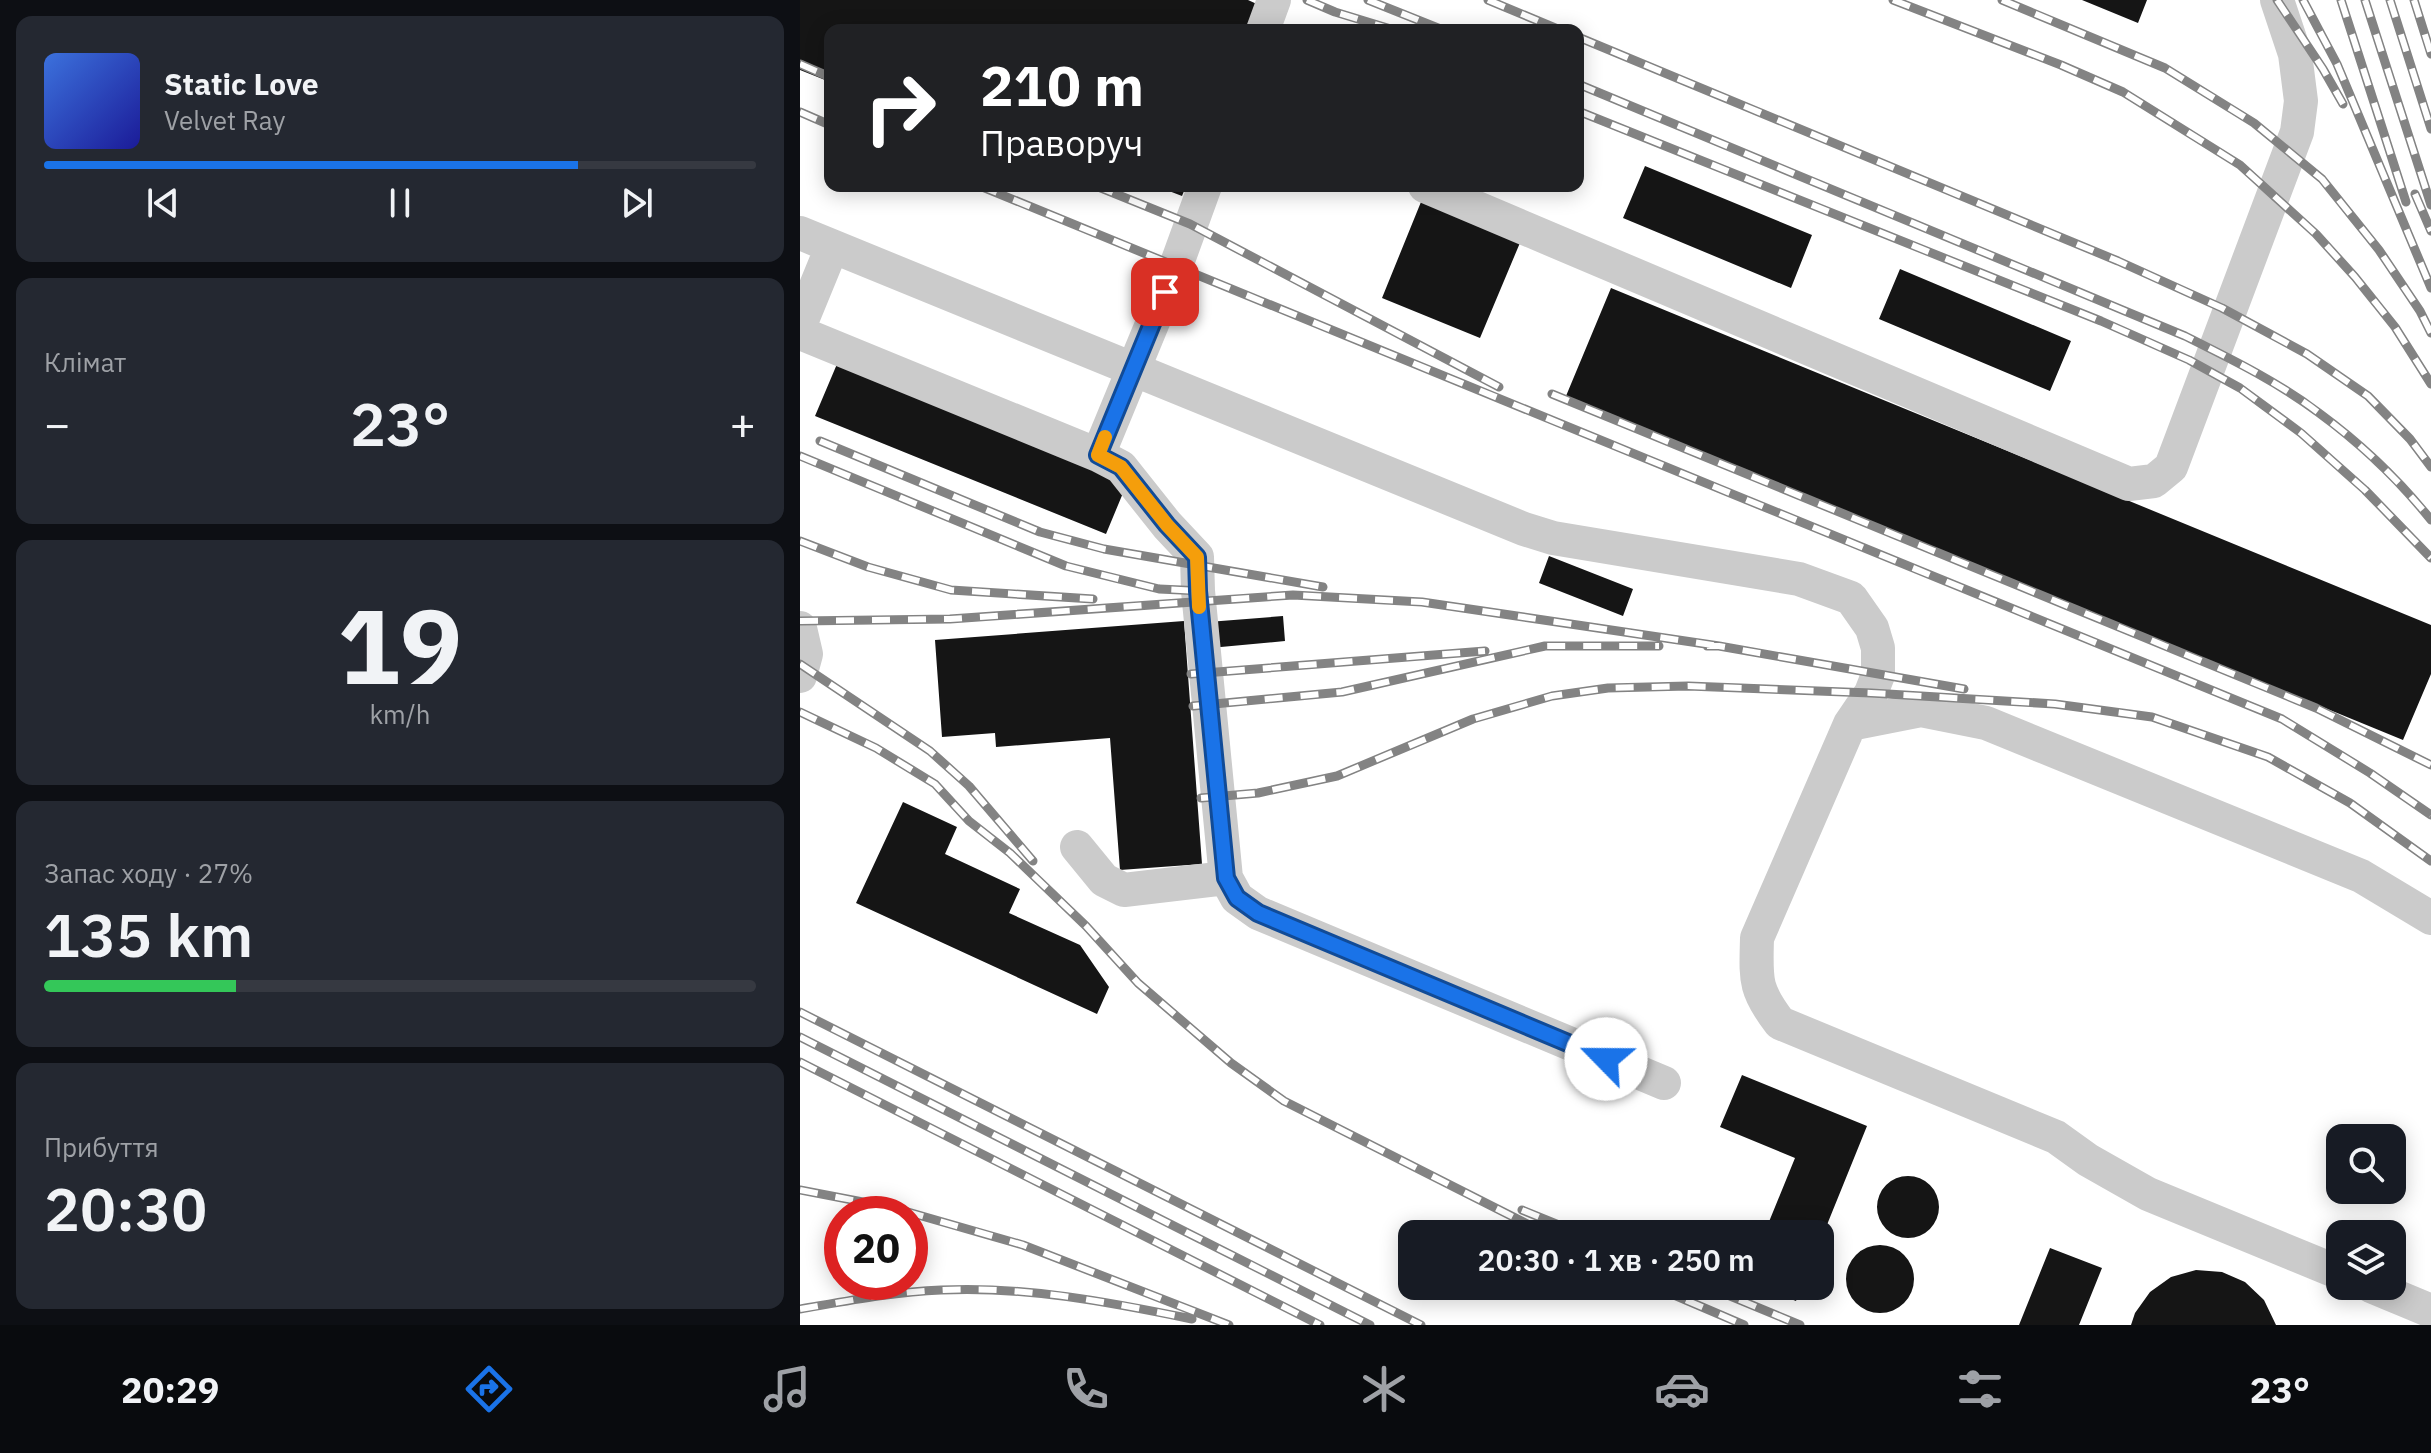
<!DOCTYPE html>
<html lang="uk">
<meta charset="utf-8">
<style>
body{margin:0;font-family:"IBM Plex Sans",sans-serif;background:#242831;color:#f1f3f6;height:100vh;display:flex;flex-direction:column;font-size:30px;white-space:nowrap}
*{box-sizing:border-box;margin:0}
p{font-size:26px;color:#9ea1a6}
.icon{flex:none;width:44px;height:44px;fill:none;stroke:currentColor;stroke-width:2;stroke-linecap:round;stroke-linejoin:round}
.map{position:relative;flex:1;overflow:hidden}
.sheet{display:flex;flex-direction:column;gap:16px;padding:16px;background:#0d0f14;width:800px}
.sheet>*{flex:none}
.banner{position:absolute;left:24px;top:24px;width:760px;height:168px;border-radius:16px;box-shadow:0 4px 20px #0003;background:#202124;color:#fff;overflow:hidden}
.fabs{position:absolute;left:1526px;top:1124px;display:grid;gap:16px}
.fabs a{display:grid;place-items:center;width:80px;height:80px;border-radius:16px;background:#171b24;box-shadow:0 4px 20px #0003;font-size:40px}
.speed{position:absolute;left:24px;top:1196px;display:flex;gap:16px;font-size:40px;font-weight:700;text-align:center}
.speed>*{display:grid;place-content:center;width:104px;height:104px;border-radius:50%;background:#171b24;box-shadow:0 4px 20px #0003;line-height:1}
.speed .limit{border:12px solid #d22;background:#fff;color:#111}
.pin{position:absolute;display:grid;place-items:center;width:68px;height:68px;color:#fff;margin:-34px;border-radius:16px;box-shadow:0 4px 12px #0006}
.me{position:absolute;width:88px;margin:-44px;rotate:293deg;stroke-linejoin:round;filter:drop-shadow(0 0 6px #0008)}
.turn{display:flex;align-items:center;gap:28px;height:168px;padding:0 24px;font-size:36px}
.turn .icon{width:104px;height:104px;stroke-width:2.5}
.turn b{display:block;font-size:56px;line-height:68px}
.big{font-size:60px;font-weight:600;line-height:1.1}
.sheet .widget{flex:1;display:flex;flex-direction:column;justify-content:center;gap:12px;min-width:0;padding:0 28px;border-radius:16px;background:#242831}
.sheet .dial{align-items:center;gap:0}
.dial b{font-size:104px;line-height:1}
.song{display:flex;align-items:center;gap:24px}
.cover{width:96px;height:96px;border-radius:12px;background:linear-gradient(135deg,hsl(220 70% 55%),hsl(240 70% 35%))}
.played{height:8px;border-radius:4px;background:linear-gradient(90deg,#1a73e8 75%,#363941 75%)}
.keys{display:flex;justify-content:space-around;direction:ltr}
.heat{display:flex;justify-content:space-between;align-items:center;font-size:44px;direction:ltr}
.charge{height:12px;border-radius:6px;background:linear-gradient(90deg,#34c759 27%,#363941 0)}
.trip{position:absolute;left:598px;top:1220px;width:436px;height:80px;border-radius:16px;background:#171b24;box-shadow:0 4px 20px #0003;font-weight:600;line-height:80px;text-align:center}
.tabs{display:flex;height:128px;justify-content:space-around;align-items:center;background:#090b0e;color:#9ea1a6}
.tabs .icon{width:56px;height:56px}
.tabs .selected{color:#1a73e8}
.tabs b{font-size:36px;color:#f1f3f6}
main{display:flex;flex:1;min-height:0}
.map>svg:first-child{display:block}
.building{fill:#151515}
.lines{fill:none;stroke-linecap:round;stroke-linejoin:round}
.minor{stroke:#cbcbcb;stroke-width:34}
.rail-casing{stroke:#838383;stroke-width:9}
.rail{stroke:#fff;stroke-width:6;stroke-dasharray:18;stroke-linecap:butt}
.route-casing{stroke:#114b97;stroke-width:20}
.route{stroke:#1a73e8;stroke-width:14}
.slow{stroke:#f59e0b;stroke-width:14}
</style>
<main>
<section class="sheet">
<div class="widget">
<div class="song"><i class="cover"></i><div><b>Static Love</b><p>Velvet Ray</p></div></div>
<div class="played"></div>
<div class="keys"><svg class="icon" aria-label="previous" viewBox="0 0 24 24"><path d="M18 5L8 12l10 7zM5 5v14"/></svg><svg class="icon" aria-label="pause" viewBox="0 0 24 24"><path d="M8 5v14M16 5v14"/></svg><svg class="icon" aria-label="next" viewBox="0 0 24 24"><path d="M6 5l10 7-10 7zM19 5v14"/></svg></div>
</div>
<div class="widget"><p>Клімат</p>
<div class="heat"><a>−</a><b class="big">23°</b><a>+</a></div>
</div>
<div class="widget dial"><b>19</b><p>km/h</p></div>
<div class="widget"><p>Запас ходу · 27%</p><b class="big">135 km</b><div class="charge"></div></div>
<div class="widget"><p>Прибуття</p><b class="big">20:30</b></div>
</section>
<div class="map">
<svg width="1631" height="1325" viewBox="0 0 1631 1325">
<rect width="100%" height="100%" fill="#fff"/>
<!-- building -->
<path class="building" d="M0,0H448L459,5L449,30H30V82L0,70Z
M1282,0H1347L1338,23Z
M845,166L1012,235L991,288L823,218Z
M289,186H324L319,198Z
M356,186H386L382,196Z
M623,197L722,238L680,338L582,298Z
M1100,269L1271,341L1250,391L1079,319Z
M811,288L1631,625V674L1603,740L766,396Z
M37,364L328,481L306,534L15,416Z
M749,556L833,589L823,616L739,583Z
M483,616L485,641L410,648L408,622Z
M384,621L402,864L320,870L310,738L196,747L195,733L142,737L135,640Z
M103,802L157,827L145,854L220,889L209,913L280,945L309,987L297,1014L56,903Z
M942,1075L1067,1126L1020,1242V1234H964L995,1158L920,1127Z
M1077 1207a31 31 0 1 1 62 0a31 31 0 1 1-62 0Z
M1046 1279a34 34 0 1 1 68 0a34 34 0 1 1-68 0Z
M1250,1248L1302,1268L1279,1325H1219Z
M1396,1270L1422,1272L1445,1282L1464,1300L1476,1325H1331L1335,1313L1350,1292L1371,1277Z
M958,1286H1002L996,1301Z"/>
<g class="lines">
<!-- minor -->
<path class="minor" d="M463,30L474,0
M625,186L1329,484L1354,481L1371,467L1497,132L1501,101L1495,54L1477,0
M0,233L724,529L753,538L999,579L1051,598L1072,628L1078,648V675L1071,693L1050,724L957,938C956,980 954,989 980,1023L1256,1137L1288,1160L1348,1194L1540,1273
M0,325L32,247
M0,333L298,455L321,467L367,525L397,557L398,591L426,878L437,898L458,913L864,1083
M298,455L376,266L405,186
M0,628L6,654L0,676
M1050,724L1121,710L1186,723L1561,876L1631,918
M277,847L304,880L324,890L426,878
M1571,1286L1631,1311"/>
<defs>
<path id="rail" d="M507,0L535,12L594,30
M568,0L643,30
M688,0L760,30
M1093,0L1261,65L1323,92L1440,165L1516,234L1555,277L1595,327L1631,384
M1202,0L1365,68L1454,123L1522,179L1579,250L1620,311L1631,333
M1477,0L1523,69L1543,104
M1503,0L1537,64L1631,288
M1541,0L1606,202
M1565,0L1631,205
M1590,0L1631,129
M1614,0L1631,54
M778,37L1318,261L1422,308L1507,354L1568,396L1610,439L1631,467
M0,64L30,77
M778,84L1385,336C1431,359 1478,382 1519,413C1560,443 1599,480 1631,520
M778,111L1301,321L1389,360L1440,388L1501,433L1565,490L1631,558
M0,112L30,125
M180,186L1482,719L1570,773L1631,815
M296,186L390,224L699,387
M1615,194L1631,231
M752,394L1516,708L1631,765
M20,441L240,532L304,549L523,587
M0,456L266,566L359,589L403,591
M0,541L68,567L151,590L293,599
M0,621L150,619L493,595L622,602L919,646
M907,646H919L1164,689
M0,664L130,751L169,786L233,861
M391,674L685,651
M393,706L542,692L745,646H859
M0,712L76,748L135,784L169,821L210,853L286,926L338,983L431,1063L484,1101L747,1234
M401,798L458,793L537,776L673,719L752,696L808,688L888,686L1071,693L1255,704L1352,717L1468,757L1550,803L1631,861
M0,1012L621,1325
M0,1037L570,1325
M0,1062L520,1325
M0,1190L94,1208L223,1245L429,1325
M722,1210L781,1234
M853,1286L944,1325
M906,1286L1000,1325
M0,1309C47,1301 93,1292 141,1290C225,1286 309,1302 392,1319"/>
</defs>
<!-- rail casing -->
<use href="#rail" class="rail-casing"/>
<!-- rail -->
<use href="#rail" class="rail"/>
</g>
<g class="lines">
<defs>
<path id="route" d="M365,292L298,455L321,467L367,525L397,557L398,591L426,878L437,898L458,913L806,1059"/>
</defs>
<!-- route casing -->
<use href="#route" class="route-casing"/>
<!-- route -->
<use href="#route" class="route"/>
<!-- slow -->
<path class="slow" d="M305,437L298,455L321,467L367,525L397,557L399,607"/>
</g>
</svg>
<div class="fabs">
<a><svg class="icon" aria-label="search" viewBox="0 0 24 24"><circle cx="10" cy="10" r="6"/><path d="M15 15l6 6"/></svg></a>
<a><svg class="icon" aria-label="layers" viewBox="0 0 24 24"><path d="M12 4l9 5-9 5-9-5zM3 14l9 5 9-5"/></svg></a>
</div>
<div class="speed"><div class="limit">20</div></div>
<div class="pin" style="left:365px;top:292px;background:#d93025"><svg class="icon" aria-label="arrive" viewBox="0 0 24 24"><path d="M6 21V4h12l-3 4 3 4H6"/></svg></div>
<svg class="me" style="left:806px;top:1059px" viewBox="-20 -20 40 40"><circle r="19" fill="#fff"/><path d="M0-13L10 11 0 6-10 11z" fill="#1a73e8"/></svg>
<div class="trip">20:30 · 1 хв · 250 m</div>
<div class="banner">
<div class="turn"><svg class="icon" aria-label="right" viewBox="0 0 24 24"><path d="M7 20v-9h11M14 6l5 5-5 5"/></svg><div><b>210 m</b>Праворуч</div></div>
</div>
</div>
</main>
<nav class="tabs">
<b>20:29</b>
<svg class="icon selected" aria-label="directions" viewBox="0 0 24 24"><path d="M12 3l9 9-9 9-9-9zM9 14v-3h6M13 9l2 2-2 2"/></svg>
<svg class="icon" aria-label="music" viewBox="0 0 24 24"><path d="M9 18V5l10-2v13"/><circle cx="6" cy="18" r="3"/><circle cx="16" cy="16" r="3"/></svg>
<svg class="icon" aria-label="phone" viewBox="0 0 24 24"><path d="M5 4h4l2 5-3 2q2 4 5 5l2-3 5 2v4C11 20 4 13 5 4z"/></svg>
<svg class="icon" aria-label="climate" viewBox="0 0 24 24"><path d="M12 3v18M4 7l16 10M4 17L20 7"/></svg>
<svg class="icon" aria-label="car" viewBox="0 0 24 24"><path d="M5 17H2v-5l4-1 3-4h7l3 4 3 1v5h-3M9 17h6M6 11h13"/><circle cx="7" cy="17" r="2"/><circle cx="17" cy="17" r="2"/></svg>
<svg class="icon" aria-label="filters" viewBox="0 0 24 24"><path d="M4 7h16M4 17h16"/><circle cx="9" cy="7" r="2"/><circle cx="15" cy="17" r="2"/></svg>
<b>23°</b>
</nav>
